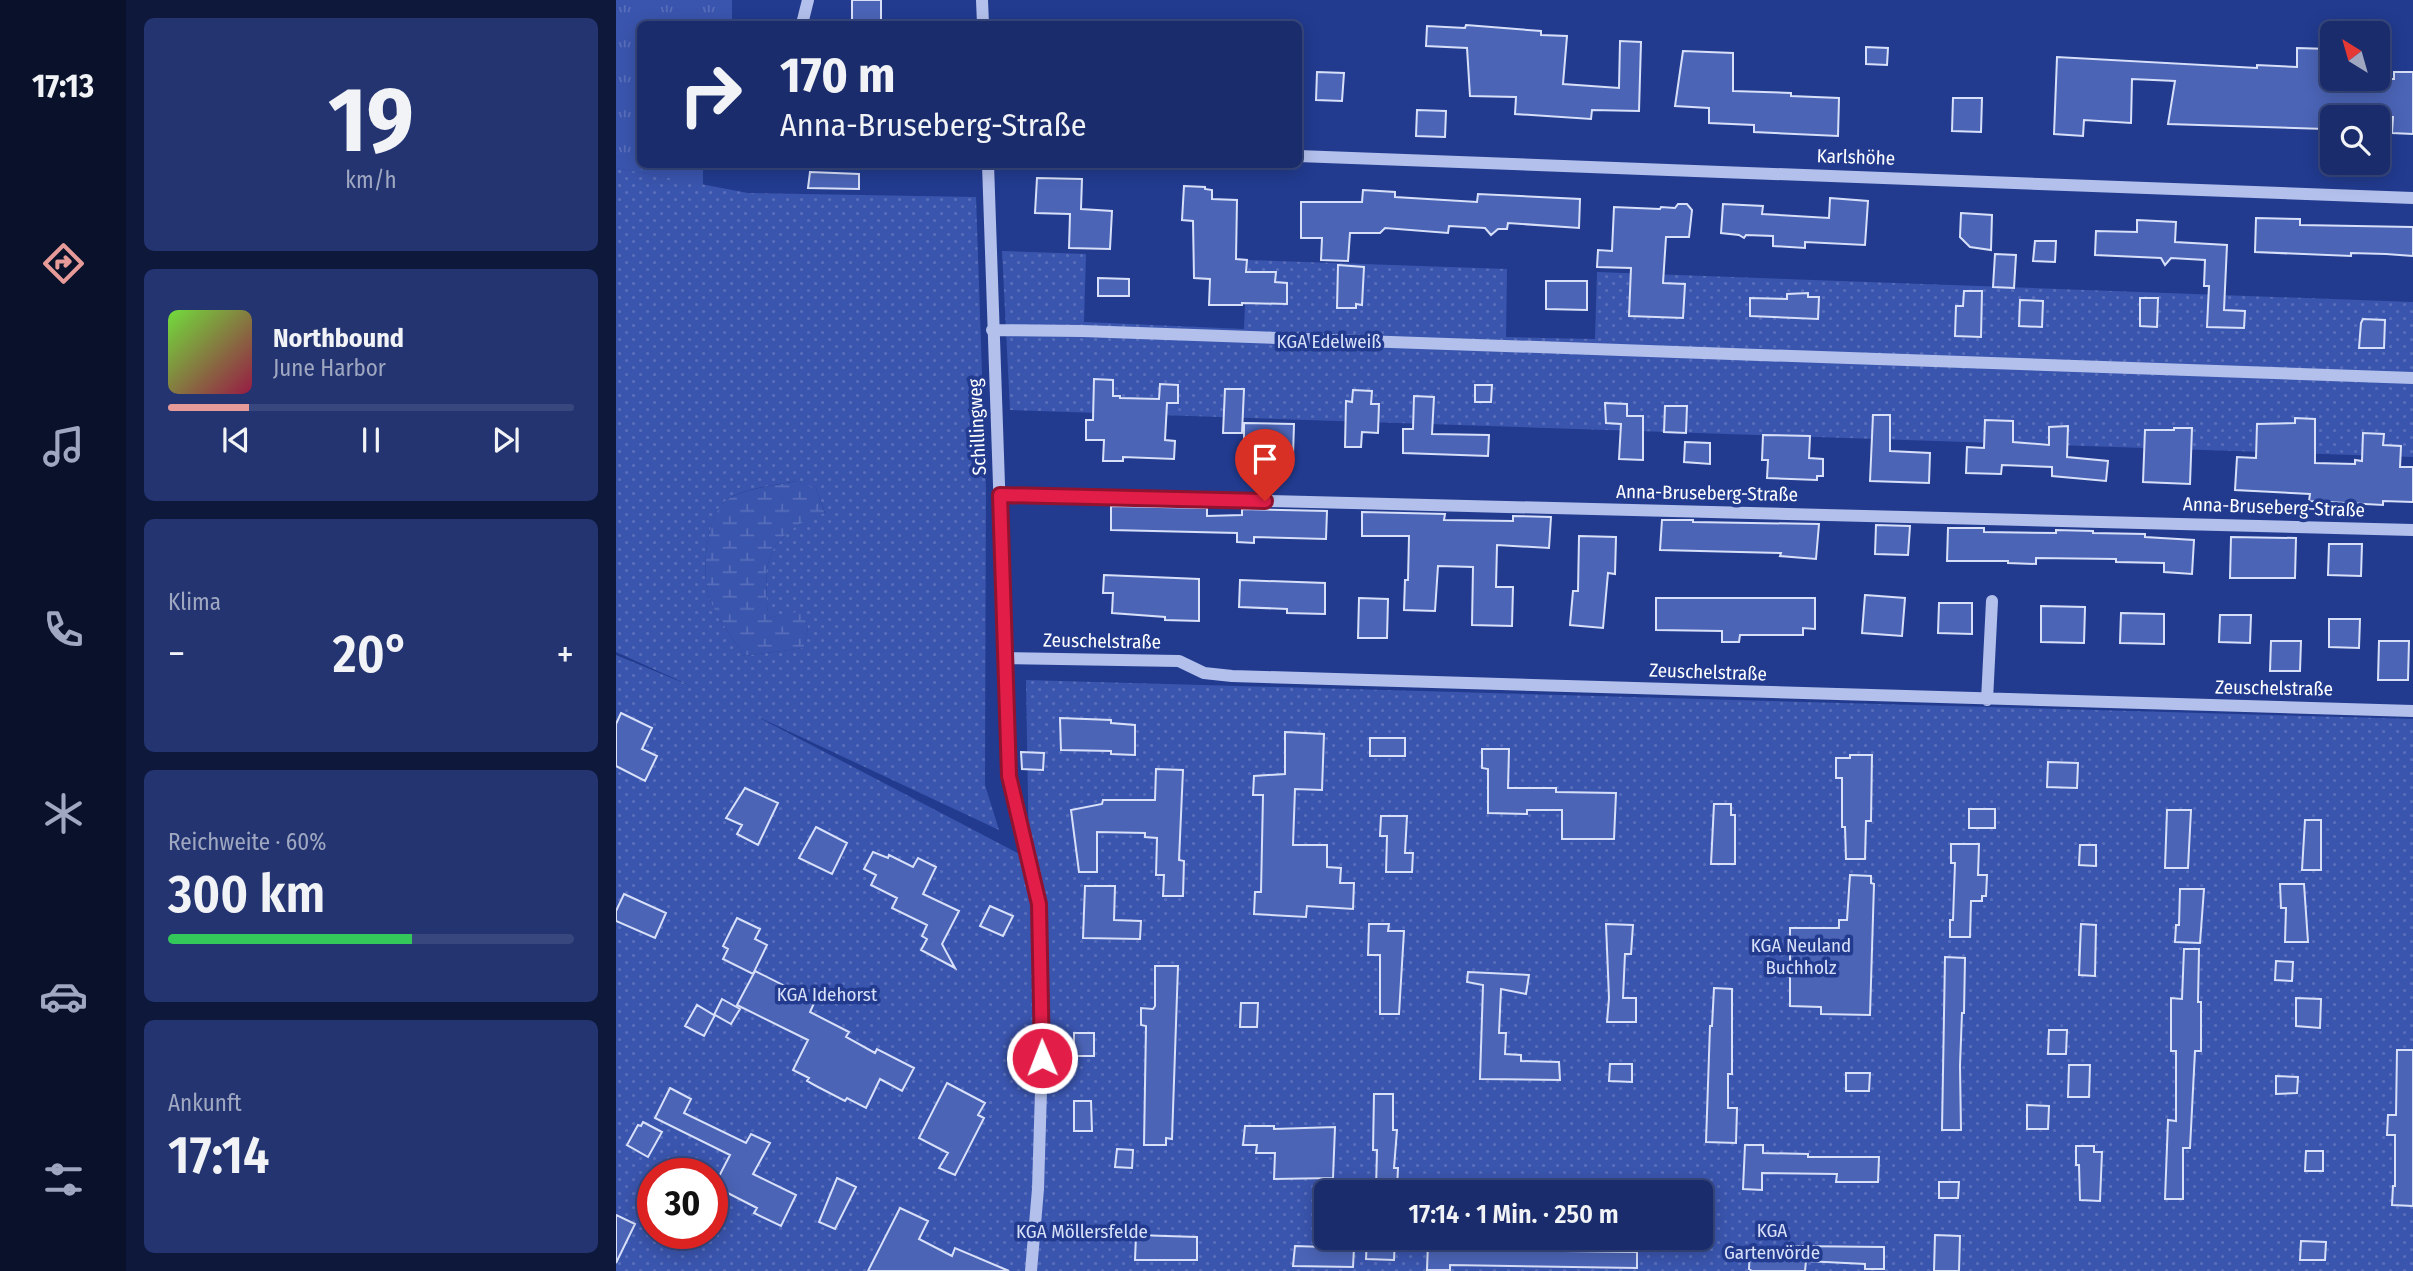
<!DOCTYPE html>
<html lang="de">
<meta charset="utf-8">
<style>
body{margin:0;font-family:"Fira Sans Condensed",sans-serif;background:#233471;color:#f1f3f6;height:100vh;display:flex;flex-direction:column;font-size:26px;white-space:nowrap}
*{box-sizing:border-box;margin:0}
p{font-size:23px;color:#9fa7c1}
.icon{flex:none;width:38px;height:38px;fill:none;stroke:currentColor;stroke-width:2;stroke-linecap:round;stroke-linejoin:round}
.map{position:relative;flex:1;overflow:hidden}
.sheet{display:flex;flex-direction:column;gap:18px;padding:18px;background:#0e183b;width:490px}
.sheet>*{flex:none}
.guide{position:absolute;left:21px;top:21px;width:665px;height:147px;border-radius:10px;box-shadow:0 4px 18px #0003,0 0 0 2px #38487e;background:#1a2c6b;color:#f1f3f6;overflow:hidden}
.needle{width:46px;rotate:323deg}
.tools{position:absolute;left:1704px;top:21px;display:grid;gap:14px}
.tools a{display:grid;place-items:center;width:70px;height:70px;border-radius:10px;background:#1a2c6b;box-shadow:0 4px 18px #0003,0 0 0 2px #38487e;font-size:35px}
.speed{position:absolute;left:21px;top:1158px;display:flex;gap:14px;font-size:35px;font-weight:700;text-align:center}
.speed>*{display:grid;place-content:center;width:91px;height:91px;border-radius:50%;background:#1a2c6b;box-shadow:0 4px 18px #0003,0 0 0 2px #38487e;line-height:1}
.speed .limit{border:10px solid #d22;background:#fff;color:#111}
.pin{position:absolute;display:grid;place-items:center;width:60px;height:60px;color:#fff;margin:-72px -30px;border-radius:50% 50% 50% 0;rotate:-45deg;box-shadow:0 0 7px #0007}
.pin .icon{rotate:45deg}
.me{position:absolute;width:77px;margin:-38px;rotate:359deg;stroke-linejoin:round;filter:drop-shadow(0 0 5px #0008)}
.turn{display:flex;align-items:center;gap:24px;height:147px;padding:0 28px;font-size:32px}
.turn .icon{width:91px;height:91px;stroke-width:2.5}
.turn b{display:block;font-size:49px;line-height:60px}
.big{font-size:52px;font-weight:600;line-height:1.1}
.sheet .tile{flex:1;display:flex;flex-direction:column;justify-content:center;gap:10px;min-width:0;padding:0 24px;border-radius:10px;background:#233471}
.sheet .dial{align-items:center;gap:0}
.dial b{font-size:91px;line-height:1}
.song{display:flex;align-items:center;gap:21px}
.cover{width:84px;height:84px;border-radius:10px;background:linear-gradient(135deg,hsl(100 70% 55%),hsl(340 70% 35%))}
.played{height:7px;border-radius:4px;background:linear-gradient(90deg,#e69b98 20%,#38487e 20%)}
.keys{display:flex;justify-content:space-around;direction:ltr}
.heat{display:flex;justify-content:space-between;align-items:center;font-size:38px;direction:ltr}
.charge{height:10px;border-radius:5px;background:linear-gradient(90deg,#34c759 60%,#38487e 0)}
.trip{position:absolute;left:698px;top:1180px;width:399px;height:70px;border-radius:10px;background:#1a2c6b;box-shadow:0 4px 18px #0003,0 0 0 2px #38487e;font-weight:600;line-height:70px;text-align:center}
main{display:flex;flex:1;min-height:0}
.dock{display:flex;flex-direction:column;width:126px;justify-content:space-around;align-items:center;background:#0a122b;color:#9fa7c1}
.dock .icon{width:49px;height:49px}
.dock .current{color:#e69b98}
.dock b{font-size:32px;color:#f1f3f6}
.map>svg:first-child{display:block}
.grass{fill:url(#grass-tufts)}
.wetland{fill:url(#wetland-marsh)}
.park{fill:url(#park-dots);fill-rule:evenodd}
.building{fill:#4b64b6;stroke:#d8e0f9;stroke-width:2}
.lines{fill:none;stroke-linecap:round;stroke-linejoin:round}
.minor{stroke:#b3c0ec;stroke-width:12}
.route-casing{stroke:#92132f;stroke-width:18}
.route{stroke:#e11d48;stroke-width:12}
.labels{text-anchor:middle;dominant-baseline:central;stroke-width:7;stroke-linejoin:round;paint-order:stroke}
.street-label{font-size:19px;fill:#fff;stroke:#223b8f}
.park-label{font-size:19px;fill:#d8e0f9;stroke:#223b8f}
</style>
<main>
<nav class="dock">
<b>17:13</b>
<svg class="icon current" aria-label="directions" viewBox="0 0 24 24"><path d="M12 3l9 9-9 9-9-9zM9 14v-3h6M13 9l2 2-2 2"/></svg>
<svg class="icon" aria-label="music" viewBox="0 0 24 24"><path d="M9 18V5l10-2v13"/><circle cx="6" cy="18" r="3"/><circle cx="16" cy="16" r="3"/></svg>
<svg class="icon" aria-label="phone" viewBox="0 0 24 24"><path d="M5 4h4l2 5-3 2q2 4 5 5l2-3 5 2v4C11 20 4 13 5 4z"/></svg>
<svg class="icon" aria-label="climate" viewBox="0 0 24 24"><path d="M12 3v18M4 7l16 10M4 17L20 7"/></svg>
<svg class="icon" aria-label="car" viewBox="0 0 24 24"><path d="M5 17H2v-5l4-1 3-4h7l3 4 3 1v5h-3M9 17h6M6 11h13"/><circle cx="7" cy="17" r="2"/><circle cx="17" cy="17" r="2"/></svg>
<svg class="icon" aria-label="filters" viewBox="0 0 24 24"><path d="M4 7h16M4 17h16"/><circle cx="9" cy="7" r="2"/><circle cx="15" cy="17" r="2"/></svg>
</nav>
<section class="sheet">
<div class="tile dial"><b>19</b><p>km/h</p></div>
<div class="tile">
<div class="song"><i class="cover"></i><div><b>Northbound</b><p>June Harbor</p></div></div>
<div class="played"></div>
<div class="keys"><svg class="icon" aria-label="previous" viewBox="0 0 24 24"><path d="M18 5L8 12l10 7zM5 5v14"/></svg><svg class="icon" aria-label="pause" viewBox="0 0 24 24"><path d="M8 5v14M16 5v14"/></svg><svg class="icon" aria-label="next" viewBox="0 0 24 24"><path d="M6 5l10 7-10 7zM19 5v14"/></svg></div>
</div>
<div class="tile"><p>Klima</p>
<div class="heat"><a>−</a><b class="big">20°</b><a>+</a></div>
</div>
<div class="tile"><p>Reichweite · 60%</p><b class="big">300 km</b><div class="charge"></div></div>
<div class="tile"><p>Ankunft</p><b class="big">17:14</b></div>
</section>
<div class="map">
<svg width="1797" height="1271" viewBox="0 0 1797 1271">
<defs>
<pattern id="grass-tufts" width="24" height="20" patternUnits="userSpaceOnUse" patternTransform="scale(1.75)"><rect width="24" height="20" fill="#3a55ae"/><path d="M3 7l-1-3M5 7V3M7 7l1-3M15 17l-1-3M17 17v-4M19 17l1-3" fill="none" stroke="#586eba"/></pattern>
<pattern id="wetland-marsh" width="20" height="14" patternUnits="userSpaceOnUse" patternTransform="scale(1.75)"><rect width="20" height="14" fill="#3a55ae"/><path d="M1 5h8M5 5V1M11 12h8M15 12V8" fill="none" stroke="#586eba"/></pattern>
<pattern id="park-dots" width="8" height="8" patternUnits="userSpaceOnUse" patternTransform="scale(1.75)"><rect width="8" height="8" fill="#3a55ae"/><path d="M2 2h.1M6 6h.1" fill="none" stroke="#586eba" stroke-width="1.8" stroke-linecap="round"/></pattern>
</defs>
<rect width="100%" height="100%" fill="#223b8f"/>
<!-- grass -->
<path class="grass" d="M0,0H116V24H24V164L87,165V185L0,168Z"/>
<!-- wetland -->
<path class="wetland" d="M181,481L200,488L209,514C188,519 162,535 154,557C148,573 151,601 152,618L185,610L192,627L188,648L128,656C117,638 102,620 94,600C85,577 89,519 108,502C122,489 162,485 181,481Z"/>
<!-- park -->
<path class="park" d="M0,168L132,193L360,197L370,490L369,785L383,830L136,714L413,859L410,680L1797,719V1271H0V655L75,686L0,652ZM180,481L200,488L209,513C188,519 162,535 154,557C148,573 151,601 152,618L185,611L192,627L188,648L128,656C117,638 102,620 94,600C85,577 89,520 108,502C122,489 161,485 180,481ZM37,1174H96V1234H37ZM710,1192H1085V1237H710Z
M386,251L470,254L468,322L628,329L631,260L891,269L890,337L979,339L981,272L1797,302V457L394,410Z"/>
<!-- building -->
<path class="building" d="M236,0H265V20H236Z
M850,25L925,31V35L951,36L947,84L1003,88L1004,41L1025,42L1023,111L976,110L975,119L899,114L900,97L854,96L851,48L810,46L811,26L849,28Z
M1250,47L1272,48L1271,65L1250,64Z
M1681,48L1713,49L1712,79H1778V72H1797V134L1776,133L1777,117H1709V129L1552,124L1559,81L1516,79L1515,123L1468,120L1467,136L1438,134L1441,57L1641,68V65L1681,67Z
M1067,51L1117,53V91L1175,93V96L1223,98L1222,136L1138,132V125L1093,123V108L1059,106Z
M701,72L728,73L726,101L700,100Z
M1337,98H1366L1365,132L1336,131Z
M801,110L830,111L829,137L800,136Z
M194,172L243,174V189L192,188Z
M421,178L466,179L465,209L496,211L494,249L453,248L454,214L419,213Z
M568,186L589,187V189L596,190V199L621,200L620,259L631,260L630,272H660L659,282L671,283V304L626,303V305H593L594,279L578,278L577,221L566,220Z
M747,190L779,192V197L861,202L862,194L964,199L963,228L892,223L891,229H882L875,235L869,228L833,226L832,233L769,228L764,233H734L732,261L705,260L706,238H685V202H746Z
M1214,198L1252,201L1249,245L1189,242V248L1157,246V236L1130,235L1128,238L1123,235L1105,233L1107,204L1147,206L1146,214L1213,218Z
M1062,204H1071L1076,210L1073,237H1050L1047,283L1069,284L1067,318L1013,316L1015,268L981,267L982,250L996,251L998,207L1044,209L1045,207L1059,208Z
M1345,213L1376,215L1375,250L1354,247L1344,237Z
M1640,218L1684,219V225L1797,227V256L1770,254L1735,253V256L1639,252Z
M1521,220L1560,222L1559,242L1611,245L1608,310L1629,311L1628,328L1591,327L1593,286H1588L1589,260L1555,258L1549,265L1545,258L1479,255L1480,231L1521,232Z
M1419,241H1440L1439,262L1417,261Z
M1379,254L1400,255L1398,288L1377,287Z
M722,265L748,267L746,305L740,304V308H721Z
M482,278L513,279V296H482Z
M930,281H971V310L930,309Z
M1348,291H1366L1365,337L1339,336L1340,306H1347Z
M1192,293V297H1203L1202,319L1134,316V298L1171,299V294Z
M1524,298H1542L1541,327L1524,326Z
M1404,300L1427,301L1426,327L1403,326Z
M1747,319L1769,320L1768,348H1743L1745,323Z
M478,379L497,380V396H504V398L543,399L544,384L562,385V403H551L549,440L559,441L558,459L507,457V461H487L488,440H470V420H477Z
M859,385H876L875,402H859Z
M609,389H628L626,433H607Z
M737,390L756,391L755,404H763L762,433L746,432L745,447H729L730,401L736,402Z
M798,396L818,397L816,434L873,435L872,456L787,453V429H797Z
M989,403L1011,404V416H1027V460L1003,459L1005,424L990,423Z
M1049,406H1071L1070,433L1048,432Z
M1257,415H1274V451L1314,453L1313,483L1254,481Z
M1679,418L1699,419V463L1739,464V460L1746,461L1747,433L1768,434L1767,445L1785,446L1784,467H1797V502L1767,501V505L1693,501L1694,494L1619,490L1621,457L1640,458L1641,424L1679,423Z
M1369,420L1397,421V442L1433,445V427L1452,426L1451,457L1492,461L1490,481L1436,476V467L1386,465L1385,474L1350,473L1351,447L1368,448Z
M628,423L678,424L677,456L645,455V449H640V441H628Z
M1558,428H1576L1574,484L1527,482L1529,430H1558Z
M1147,435L1194,436L1193,458L1207,459V476H1201V480L1151,478L1152,460H1146Z
M1069,442L1094,443V464L1068,462Z
M495,506L591,508V516L626,515V509L711,511L710,539L638,537V543L621,542V533L495,530Z
M746,512L829,514L828,520L897,521V516L935,517L933,548L881,545L880,587H897L896,626L856,625L857,567L822,566L819,611L788,610L789,580H792L793,536H746Z
M1046,520H1077V522L1203,524L1200,559L1164,556L1165,553L1044,550Z
M1260,525L1294,526L1292,555L1259,554Z
M1332,528H1368V532L1440,533V530L1477,531V533L1529,534V537L1578,540L1576,574L1548,572V563L1500,562V559L1420,558V564L1392,563V561H1331Z
M963,536L1000,537L999,574L992,573L987,628L954,625L957,591H962Z
M1615,537L1680,538L1679,578H1614Z
M1713,544H1746L1745,576L1712,575Z
M488,575L583,579V621L549,620V617L496,613L497,593H487Z
M624,580L709,583V614L671,613V609L623,607Z
M1249,595L1289,598L1286,636L1246,633Z
M743,598L772,599L771,638H742Z
M1040,598H1199V629L1187,628V635H1124L1123,642H1106V631L1040,630Z
M1323,603H1356V634L1322,633Z
M1425,606L1469,607L1468,643L1425,642Z
M1505,613L1548,614V644L1504,643Z
M1604,615H1635L1634,643L1603,642Z
M1713,619H1744L1743,648L1713,647Z
M1655,641H1685L1684,671H1654Z
M1763,641H1793L1792,680H1762Z
M5,713L36,728L26,749L41,756L29,781L0,766V724Z
M444,718L495,720V723L519,725V755L495,754V751L445,750Z
M669,732L708,734L706,790L679,789L677,845H711V867L725,868L724,883H738L737,909L691,906L690,917L638,914L639,892H645L647,795H637L638,776L669,774Z
M754,738H789V756H754Z
M866,749H893L892,788H940V792L1000,793L998,839H946V810H911V814L872,813V769L866,768Z
M405,752L428,753L427,770L406,769Z
M1234,755H1256L1255,821H1250L1249,859H1230L1229,827H1226V778H1220V758H1234Z
M1432,762L1462,763L1461,788L1431,787Z
M540,769L567,770L563,860L568,861L567,896H547L548,875H540L541,838L529,837V833L481,832V872H463L455,810L486,804L487,800H539Z
M129,788L162,803L142,845L121,834L126,825L110,818Z
M1098,804H1115V815H1119V864H1095Z
M1353,809H1379V828H1353Z
M1551,810H1575L1572,868H1549Z
M765,816H791L789,853H797L796,872H770L771,836H764Z
M1689,820H1705V870H1686Z
M200,827L231,843L216,874L183,858Z
M1335,844H1363L1362,875H1371L1370,896H1366V901H1355L1354,937H1334V920H1337L1339,863H1335Z
M1464,845H1480V866L1463,865Z
M257,852L272,858L273,855L297,867L302,858L320,867L307,894L343,911L326,944L339,968L305,950L311,939L306,936L311,925L276,908L281,898L255,885L260,875L248,869Z
M1234,875L1255,876V883L1258,884L1254,1015L1205,1014V1007L1174,1006V928H1223V920H1231Z
M1664,884H1688L1692,942H1669L1670,908H1665Z
M469,886H499L498,920L525,921L524,939L467,938Z
M1564,889H1588L1584,943L1559,942L1560,925H1563Z
M8,894L50,913L39,938L0,921V911Z
M374,906L397,916L387,936L364,926Z
M121,918L144,929L139,939L151,945L137,974L107,959L112,949L107,946Z
M753,924H773L772,931H788L783,1014H764V955H752Z
M990,924L1017,925L1015,954H1009L1007,998H1020V1022H991L993,998Z
M1465,924L1480,925L1479,976L1463,975Z
M1568,949H1583L1582,1002H1585V1051H1579L1574,1148H1567V1199H1549L1552,1120L1560,1121V1051H1555V998L1566,999Z
M1329,957L1349,958L1348,1013H1346L1344,1066L1345,1130H1326Z
M1660,961L1677,962L1676,981L1659,980Z
M539,966H562L556,1139L550,1138V1145H528L530,1026L525,1025V1008L537,1009L539,1006Z
M139,971L199,1001L194,1012L233,1032L230,1037L259,1053L261,1049L298,1068L286,1091L264,1079L250,1108L231,1098L229,1101L202,1087L191,1081L193,1078L177,1070L192,1040L121,1005Z
M852,972L913,975L910,994L885,989L883,1033H890L889,1054L905,1055V1061L943,1062L944,1080L864,1079L867,985L851,982Z
M1098,988L1116,989V1074H1112V1108H1121L1120,1143L1090,1142L1094,1026H1096Z
M1680,998L1705,999L1704,1028L1680,1026Z
M106,999L124,1009L115,1024L99,1015L88,1036L69,1026L81,1005L98,1015Z
M625,1003H642L641,1027H624Z
M1433,1030H1451L1450,1054H1432Z
M458,1033H478V1056H458Z
M1781,1050H1797V1206L1776,1205L1777,1186H1779V1135H1771L1772,1115H1780Z
M994,1064H1016V1082L993,1081Z
M1453,1065H1474L1473,1097H1452Z
M1230,1073H1254L1253,1091H1230Z
M1660,1076L1682,1077L1681,1093L1660,1094Z
M331,1083L369,1103L362,1115L368,1118L339,1175L323,1168L332,1153L303,1138Z
M54,1088L75,1099L68,1113L130,1143L135,1134L154,1143L137,1174L180,1195L165,1226L138,1213L141,1208L98,1186L114,1155L39,1118Z
M758,1094H777V1130H781L778,1168H782L781,1189H760L761,1150H757Z
M458,1101H475L476,1131H458Z
M1411,1105L1433,1106L1432,1129H1411Z
M27,1122L46,1132L32,1157L11,1145L22,1125L25,1126Z
M629,1126H658V1129L719,1127L717,1178L658,1179L659,1153H640L641,1145H627Z
M1129,1145H1147V1153L1192,1154V1157H1263L1262,1182H1220L1221,1174L1146,1173V1190L1127,1189Z
M1460,1146H1478V1152H1486L1484,1201L1464,1200L1463,1165H1460Z
M501,1149L517,1150L516,1168L499,1167Z
M1690,1151H1707V1171H1689Z
M221,1178L240,1187L219,1229L203,1222Z
M1323,1182H1343L1342,1198H1323Z
M284,1208L312,1221L303,1239L336,1256L339,1248L393,1271H252Z
M0,1215L19,1224L0,1263Z
M520,1235L581,1237V1260H519Z
M1319,1235L1344,1236L1343,1271H1318Z
M751,1237L779,1238L778,1260L750,1259Z
M1685,1241L1710,1242L1709,1260H1684Z
M812,1242L870,1244V1247H949V1251L1021,1252V1268L834,1265V1270H811Z
M679,1246L738,1248L737,1267L677,1266Z
M1178,1246L1268,1247V1269H1249V1264L1190,1261L1189,1271H1136L1133,1269L1134,1247L1178,1248Z"/>
<g class="lines">
<!-- minor -->
<path class="minor" d="M366,0L367,24
M186,24L192,0
M682,156L1797,198
M372,164L393,776L423,904L426,1058L422,1189L415,1271
M376,330L466,331L1797,378
M384,494L1797,530
M388,658L563,661L588,673L616,676L1797,711
M1371,700L1376,601"/>
</g>
<g class="lines">
<defs>
<path id="route" d="M426,1058L423,904L393,776L384,495L649,501"/>
</defs>
<!-- route casing -->
<use href="#route" class="route-casing"/>
<!-- route -->
<use href="#route" class="route"/>
</g>
<g class="labels">
<!-- street labels -->
<g class="street-label">
<text transform="translate(1240 157) rotate(2)">Karlshöhe</text>
<text transform="translate(361 427) rotate(-93)">Schillingweg</text>
<text transform="translate(1091 493) rotate(1)">Anna-Bruseberg-Straße</text>
<text transform="translate(1658 507) rotate(2)">Anna-Bruseberg-Straße</text>
<text transform="translate(486 641) rotate(1)">Zeuschelstraße</text>
<text transform="translate(1092 672) rotate(2)">Zeuschelstraße</text>
<text transform="translate(1658 688) rotate(1)">Zeuschelstraße</text>
</g>
<!-- park labels -->
<g class="park-label">
<text x="713" y="341">KGA Edelweiß</text>
<text x="1185" y="945">KGA Neuland<tspan x="1185" dy="22">Buchholz</tspan></text>
<text x="211" y="994">KGA Idehorst</text>
<text x="1156" y="1230">KGA<tspan x="1156" dy="22">Gartenvörde</tspan></text>
<text x="466" y="1231">KGA Möllersfelde</text>
</g>
</g>
</svg>
<div class="tools">
<a><svg class="needle" viewBox="-14 -14 28 28"><path d="M0-13l5 13h-10z" fill="#e53935"/><path d="M0 13l5-13h-10z" fill="#9fa7c1"/></svg></a>
<a><svg class="icon" aria-label="search" viewBox="0 0 24 24"><circle cx="10" cy="10" r="6"/><path d="M15 15l6 6"/></svg></a>
</div>
<div class="speed"><div class="limit">30</div></div>
<div class="pin" style="left:649px;top:501px;background:#d93025"><svg class="icon" aria-label="arrive" viewBox="0 0 24 24"><path d="M6 21V4h12l-3 4 3 4H6"/></svg></div>
<svg class="me" style="left:426px;top:1058px" viewBox="-20 -20 40 40"><circle r="17" fill="#e11d48" stroke="#fff" stroke-width="3"/><path d="M0-11L8 9 0 5-8 9z" fill="#fff"/></svg>
<div class="trip">17:14 · 1 Min. · 250 m</div>
<div class="guide">
<div class="turn"><svg class="icon" aria-label="right" viewBox="0 0 24 24"><path d="M7 20v-9h11M14 6l5 5-5 5"/></svg><div><b>170 m</b>Anna-Bruseberg-Straße</div></div>
</div>
</div>
</main>
